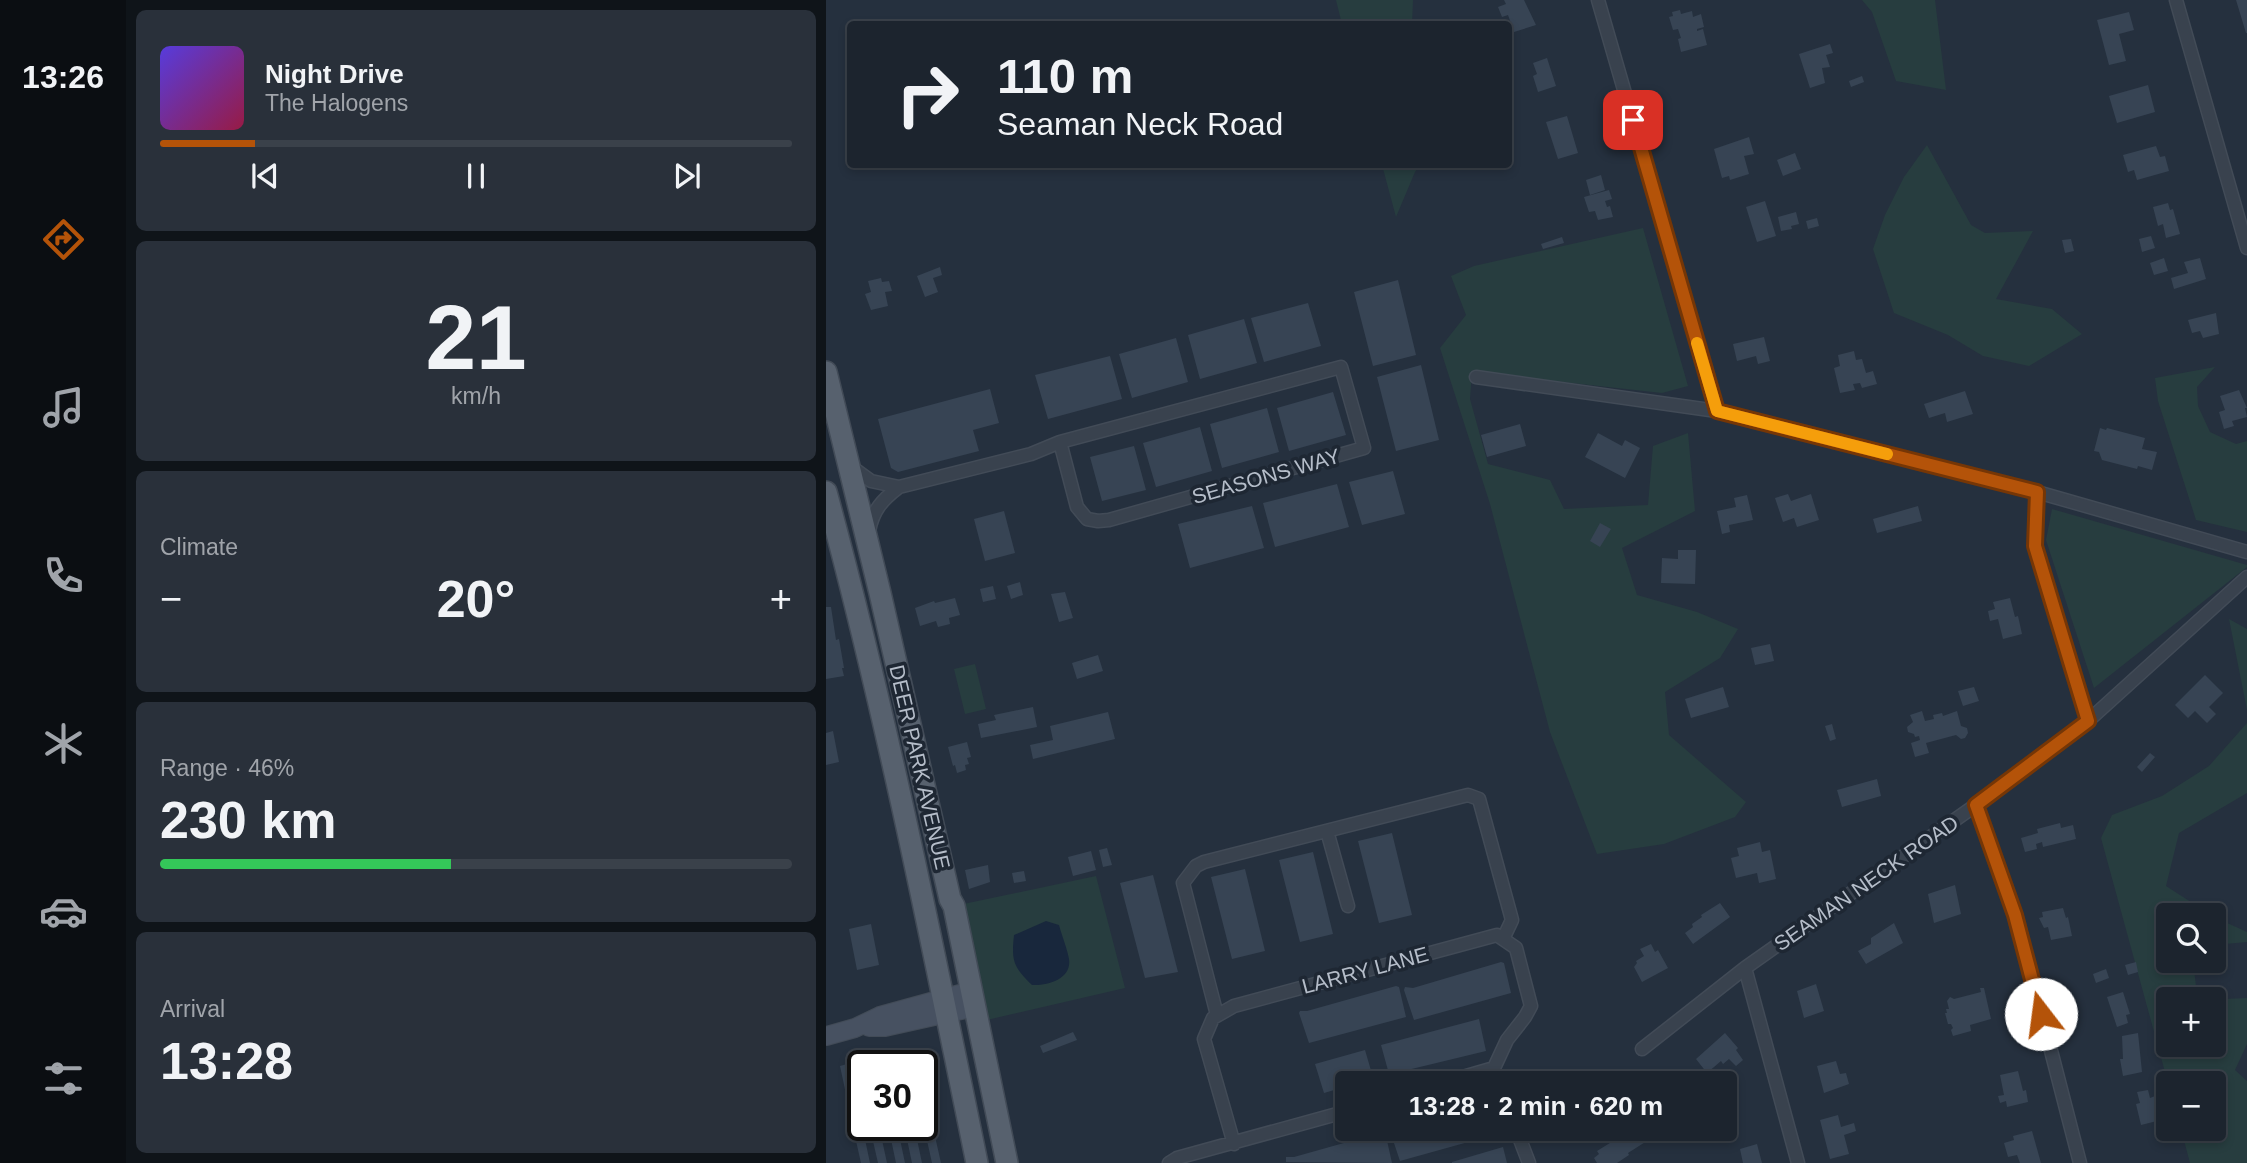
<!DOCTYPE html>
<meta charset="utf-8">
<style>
body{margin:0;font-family:Arial,sans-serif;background:#29303a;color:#f1f3f6;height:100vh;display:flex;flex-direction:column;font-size:26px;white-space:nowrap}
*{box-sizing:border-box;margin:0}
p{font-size:23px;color:#a0a4aa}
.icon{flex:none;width:38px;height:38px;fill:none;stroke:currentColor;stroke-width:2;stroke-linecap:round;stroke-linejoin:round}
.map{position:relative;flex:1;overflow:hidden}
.details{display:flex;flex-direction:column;gap:10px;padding:10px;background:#0f1419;width:700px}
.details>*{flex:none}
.guide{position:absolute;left:21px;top:21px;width:665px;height:147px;border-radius:7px;box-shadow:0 4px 10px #0003,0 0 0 2px #3a414a;background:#1c242e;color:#f1f3f6;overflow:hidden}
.tools{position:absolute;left:1330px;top:903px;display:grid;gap:14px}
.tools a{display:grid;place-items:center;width:70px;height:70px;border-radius:7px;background:#1c242e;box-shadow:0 4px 10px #0003,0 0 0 2px #3a414a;font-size:35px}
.speed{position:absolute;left:21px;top:1050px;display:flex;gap:14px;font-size:35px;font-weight:700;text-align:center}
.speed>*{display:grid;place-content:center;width:91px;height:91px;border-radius:50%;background:#1c242e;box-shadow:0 4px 10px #0003,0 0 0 2px #3a414a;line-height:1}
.speed .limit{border:4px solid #111;border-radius:10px;background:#fff;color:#111}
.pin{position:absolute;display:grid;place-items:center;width:60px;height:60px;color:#fff;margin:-30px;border-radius:14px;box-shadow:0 4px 10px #0006}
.me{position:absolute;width:77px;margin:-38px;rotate:345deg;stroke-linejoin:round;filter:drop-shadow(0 0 5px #0008)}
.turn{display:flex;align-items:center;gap:24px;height:147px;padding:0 35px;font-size:32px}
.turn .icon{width:91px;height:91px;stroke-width:2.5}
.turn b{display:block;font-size:49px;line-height:60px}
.big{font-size:52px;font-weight:700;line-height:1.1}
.details .card{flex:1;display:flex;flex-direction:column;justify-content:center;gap:10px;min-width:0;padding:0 24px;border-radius:10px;background:#29303a}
.details .dial{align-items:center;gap:0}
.dial b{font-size:91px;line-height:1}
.song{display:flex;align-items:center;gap:21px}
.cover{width:84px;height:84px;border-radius:10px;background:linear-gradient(135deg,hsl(250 70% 55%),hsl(340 70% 35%))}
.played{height:7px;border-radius:4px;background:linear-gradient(90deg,#b45309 15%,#3a414a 15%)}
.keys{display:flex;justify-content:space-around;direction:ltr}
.heat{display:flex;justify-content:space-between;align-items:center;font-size:38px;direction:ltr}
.charge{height:10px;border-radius:5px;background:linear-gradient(90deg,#34c759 46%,#3a414a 0)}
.trip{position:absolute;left:509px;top:1071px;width:402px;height:70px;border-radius:7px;background:#1c242e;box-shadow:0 4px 10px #0003,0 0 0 2px #3a414a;font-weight:700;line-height:70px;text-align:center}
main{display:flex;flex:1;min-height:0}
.tabs{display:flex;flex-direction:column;width:126px;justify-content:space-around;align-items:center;background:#0b0e12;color:#a0a4aa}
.tabs .icon{width:49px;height:49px}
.tabs .active{color:#b45309}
.tabs b{font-size:32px;color:#f1f3f6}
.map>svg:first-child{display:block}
.green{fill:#273d3f;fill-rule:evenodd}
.water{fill:#18273c}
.building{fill:#374454}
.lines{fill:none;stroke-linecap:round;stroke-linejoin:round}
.street-casing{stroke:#424b57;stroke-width:15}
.secondary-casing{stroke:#424b57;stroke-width:20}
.primary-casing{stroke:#424b57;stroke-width:24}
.street{stroke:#39424e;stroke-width:12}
.secondary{stroke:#475161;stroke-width:18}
.primary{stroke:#57616e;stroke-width:21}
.route-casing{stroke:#753606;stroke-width:18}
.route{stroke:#b45309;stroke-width:12}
.slow{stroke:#f59e0b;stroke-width:12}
.labels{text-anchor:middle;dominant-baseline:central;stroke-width:7;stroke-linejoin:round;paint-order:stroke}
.street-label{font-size:21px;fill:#b5bdc9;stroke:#1e2733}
</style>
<main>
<nav class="tabs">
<b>13:26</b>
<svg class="icon active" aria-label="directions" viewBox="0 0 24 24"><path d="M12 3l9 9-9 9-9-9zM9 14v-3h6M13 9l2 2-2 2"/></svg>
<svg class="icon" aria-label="music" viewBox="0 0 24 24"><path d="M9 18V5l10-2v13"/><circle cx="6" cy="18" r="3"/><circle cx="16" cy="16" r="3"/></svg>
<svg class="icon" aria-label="phone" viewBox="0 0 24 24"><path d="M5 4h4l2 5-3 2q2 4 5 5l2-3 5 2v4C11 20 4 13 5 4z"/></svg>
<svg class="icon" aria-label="climate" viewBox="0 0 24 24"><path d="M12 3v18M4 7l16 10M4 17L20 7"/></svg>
<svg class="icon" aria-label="car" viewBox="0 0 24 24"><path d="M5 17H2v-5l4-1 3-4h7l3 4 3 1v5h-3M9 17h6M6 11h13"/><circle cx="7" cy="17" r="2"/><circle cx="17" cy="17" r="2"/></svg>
<svg class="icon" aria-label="filters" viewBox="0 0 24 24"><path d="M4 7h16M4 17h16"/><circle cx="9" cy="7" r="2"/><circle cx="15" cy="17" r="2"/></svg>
</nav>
<section class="details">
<div class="card">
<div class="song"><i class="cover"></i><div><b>Night Drive</b><p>The Halogens</p></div></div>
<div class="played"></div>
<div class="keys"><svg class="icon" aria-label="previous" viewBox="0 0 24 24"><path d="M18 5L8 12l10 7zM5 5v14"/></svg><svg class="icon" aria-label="pause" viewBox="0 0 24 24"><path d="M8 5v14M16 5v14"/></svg><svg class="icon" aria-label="next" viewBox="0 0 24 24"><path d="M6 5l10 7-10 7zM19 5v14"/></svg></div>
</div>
<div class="card dial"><b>21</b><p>km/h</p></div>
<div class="card"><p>Climate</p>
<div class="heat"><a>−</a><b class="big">20°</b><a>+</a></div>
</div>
<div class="card"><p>Range · 46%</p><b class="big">230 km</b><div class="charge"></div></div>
<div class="card"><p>Arrival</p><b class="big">13:28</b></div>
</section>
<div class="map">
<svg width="1421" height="1163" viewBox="0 0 1421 1163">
<rect width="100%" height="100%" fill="#25303e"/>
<!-- green -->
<path class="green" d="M510,0H587L586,24H516Z
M1036,0H1109L1120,90L1070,81L1046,12Z
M1101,145L1145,225L1159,233L1207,231L1170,299L1226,309L1256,334L1203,366L1157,356L1122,335L1068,313L1047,249L1059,215L1078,177Z
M556,165H594L589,172L570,217Z
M817,228L862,386L836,393L646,372L644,399L662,464L724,480L738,509L822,505L827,446L862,433L869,511L796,548L811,595L871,612L912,629L894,658L839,692L843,735L920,802L909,817L838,844L771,854L724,732L664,504L614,348L640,315L625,276L648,266Z
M1389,367L1371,387L1372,406L1384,432L1410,444L1421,441V532L1370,520L1332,401L1329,378Z
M1226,509L1421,565V567L1268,688L1220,540Z
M1403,619L1421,629V710Z
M149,664L160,709L139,714L128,669Z
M1421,723V793L1353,833L1340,886L1385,915H1342V961H1367L1370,986L1398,999L1421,998V1044L1409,1070L1421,1081V1163H1364L1355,1129H1388V1083H1342L1275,838L1286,815L1336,796L1383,766ZM1342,999H1388V1045H1342Z
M270,876L299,988L152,1022L128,906Z
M1388,917L1421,932V942L1388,945Z"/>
<!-- water -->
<path class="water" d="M220,921L233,925C236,936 241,948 243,959C246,979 222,986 206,985C188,967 185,962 188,935Z"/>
<!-- building -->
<path class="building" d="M678,0H698L710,25L688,32L682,15L676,17L672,7L680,4Z
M1410,0H1421V33H1420Z
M854,10L855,14L866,11L867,17L875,14L878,27L871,29V31L877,29L881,45L855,52L852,39L855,38L852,29L847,30L843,17L847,16L846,12Z
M1303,12L1308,30L1293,34L1300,61L1283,65L1271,20Z
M1004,44L1007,53L1000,55L1004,67L996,68L999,83L984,88L973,54Z
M721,58L730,86L712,92L707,76L711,74L707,63Z
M1036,76L1038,82L1025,87L1023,81Z
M1322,85L1329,112L1291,123L1283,96Z
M741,116L752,153L732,159L720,122Z
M923,137L928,154L918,156L923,174L904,180L903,176L896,178L888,149Z
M1330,146L1334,157L1339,156L1343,171L1311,180L1308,170L1302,172L1297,155Z
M969,153L975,169L957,176L951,160Z
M775,175L779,190L764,195L760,180Z
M783,190L786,199L779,201L781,207L784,206L787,217L772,220L769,211L763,212L758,197Z
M939,201L950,236L931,242L920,207Z
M1342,203L1344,210L1347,209L1354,234L1340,238L1337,224L1332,226L1327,207Z
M970,212L973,224L965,226L966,229L955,231L952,217Z
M991,218L993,226L982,229L980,221Z
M1325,236L1329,248L1316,252L1313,239Z
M736,237L738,243L717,249L715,244Z
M1245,239L1248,251L1239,253L1236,240Z
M1338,258L1342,271L1328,275L1324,263Z
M1374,258L1380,279L1348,289L1345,278L1362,273L1358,262Z
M114,267L116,275L107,278L112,292L99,297L91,276Z
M55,278L56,282L63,281L66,291L59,292L62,306L45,310L39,294L45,292L42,281Z
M572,280L590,355L547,366L528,292Z
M482,303L495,346L438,362L425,318Z
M1390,313L1393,334L1377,338L1374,331L1366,333L1362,320Z
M418,319L431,363L374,379L362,335Z
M938,337L944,361L932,364L930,356L911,361L907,344Z
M350,338L362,382L306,398L293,354Z
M1028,351L1030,360L1036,359L1040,373L1047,371L1051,384L1036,388L1034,383L1027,384L1029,390L1014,393L1008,368L1014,366L1012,355Z
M284,356L296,399L222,419L209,375Z
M595,365L613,440L570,451L551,377Z
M164,389L173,423L147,430L153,451L72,472L65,468L52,419Z
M1413,390L1421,408H1419L1421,417L1406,421L1408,426L1398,429L1393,412L1399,410L1394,396Z
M1139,391L1147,414L1121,422L1119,413L1103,418L1098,404Z
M507,392L520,435L463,451L451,408Z
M441,408L453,452L396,468L384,424Z
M694,424L700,446L661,457L655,435Z
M374,427L386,471L330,487L317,443Z
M1274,428L1280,430L1281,428L1319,438L1316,449L1331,452L1326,470L1312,466L1311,469L1276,460L1273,452L1268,451Z
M772,433L796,446L799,440L814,448L799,478L759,457Z
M308,446L320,490L276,501L264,457Z
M567,471L579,514L536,525L523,482Z
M511,484L523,527L449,547L437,503Z
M962,494L965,501L985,494L993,520L971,527L968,518L957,522L949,498Z
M921,495L927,520L903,525L904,532L896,534L891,511L910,507L908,498Z
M426,506L438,548L364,568L352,524Z
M1092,506L1096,521L1051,533L1047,519Z
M178,511L189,553L159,561L148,519Z
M774,523L785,529L774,547L764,541Z
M852,550H870L869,584L835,583L836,558L852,559Z
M194,582L197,595L185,599L181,586Z
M167,586L170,599L157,602L154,589Z
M239,592L247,618L233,622L225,594Z
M129,598L134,615L123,618L124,624L112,627L110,621L94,626L89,608L108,601L109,603Z
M1184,598L1189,617L1192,616L1196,634L1177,639L1172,619L1164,621L1162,611L1169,609L1167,602Z
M0,607H5L10,640L13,639L18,668H16L18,676L0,679Z
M944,644L948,661L929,665L925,648Z
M272,655L277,671L251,679L246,663Z
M1379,675L1397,693L1383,707L1390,714L1381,723L1369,711L1362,718L1349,705Z
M897,687L903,707L865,718L859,699Z
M1148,687L1153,701L1137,706L1132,691Z
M207,707L211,727L155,738L152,724L170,720L168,715Z
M1096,711L1099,721L1108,719L1107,715L1116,713L1117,716L1131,711L1135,726L1141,728L1142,733L1139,738L1135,739L1130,735L1100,743L1103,753L1089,757L1085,743L1094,740L1093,736L1089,737L1088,734L1082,732L1081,727L1087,722L1084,715Z
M282,712L289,739L207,759L204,745L227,740L224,726Z
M1006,724L1010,739L1004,741L999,726Z
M7,731L13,762L0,765V733Z
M141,742L145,757L141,758L143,764L139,765L140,770L131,773L129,765L127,766L122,747Z
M1324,753L1329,757L1316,772L1311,767Z
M1051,779L1055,796L1016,807L1011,790Z
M1234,823L1235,828L1247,825L1250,839L1217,847L1216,842L1210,844L1211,849L1199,852L1195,838L1212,833L1211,829Z
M566,833L586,915L553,923L532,841Z
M934,842L936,852L944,850L950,879L933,883L931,873L910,878L905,858L913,856L911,848Z
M281,848L286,865L277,867L273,850Z
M265,851L270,870L247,876L242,857Z
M487,852L507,934L474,942L453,860Z
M162,865L164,882L143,889L139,870Z
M419,869L439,951L406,959L385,877Z
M198,871L200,881L188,883L186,873Z
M327,875L352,972L319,978L294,883Z
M1129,885L1135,914L1108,923L1102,894Z
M894,903L904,917L867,944L859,933L867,927L866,924L876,917L875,915Z
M1237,908L1240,918L1242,917L1246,936L1225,940L1222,927L1218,928L1213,918L1217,917L1216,912Z
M1068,923L1077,943L1040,964L1032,951L1045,944V938Z
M45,924L53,965L31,970L23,929Z
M825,944L829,952L832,950L842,968L816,982L808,967L811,963L810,961L818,956L814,949Z
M675,962L678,963L685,993L588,1020L578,990L579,987L587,988Z
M1310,962L1312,972L1302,975L1299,965Z
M1280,969L1283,978L1270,983L1267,974Z
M990,984L998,1011L978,1018L971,991Z
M570,986L573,987L580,1017L483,1043L473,1013L474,1011H481Z
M1154,988H1158L1165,1019L1144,1025L1145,1031L1127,1036L1125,1030L1127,1028L1125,1024H1122L1119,1013H1121L1120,1009H1123L1121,1001L1124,997L1128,999L1155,992Z
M1297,992L1304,1014L1300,1015L1302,1023L1291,1027L1281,997Z
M653,1019L660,1051L569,1073V1075L566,1076L563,1074L555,1045Z
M247,1032L251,1040L217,1053L214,1046Z
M899,1033L912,1048L910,1050L917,1060L910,1066L903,1059L897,1064L895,1061L881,1073L870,1059Z
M1312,1033L1316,1072L1297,1076L1294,1059H1297L1296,1036Z
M539,1050L546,1074H542L545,1077L544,1082L522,1083V1086L498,1093L489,1064Z
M91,1052L94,1066H84L81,1054Z
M72,1054L75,1066H66L63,1056Z
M37,1061L38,1066H37L36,1093L29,1063Z
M1010,1061L1014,1074L1020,1073L1023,1084L998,1093L991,1066Z
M21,1064L34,1120L26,1122L14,1066Z
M763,1071L768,1083H758L755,1075Z
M862,1071L871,1083H847L846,1081Z
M1192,1071L1197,1091L1200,1090L1202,1102L1181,1107L1180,1101L1174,1103L1172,1096L1178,1095L1174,1075Z
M96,1082L103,1106L96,1107Z
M1322,1090L1324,1098L1329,1096L1332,1108L1328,1109L1331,1121L1315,1125L1310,1104L1314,1103L1311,1092Z
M104,1114L115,1163H106L96,1118Z
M1012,1115L1015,1127L1028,1123L1030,1131L1018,1135L1023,1154L1004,1159L994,1120Z
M62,1125H71L79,1163H70Z
M78,1125H88L96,1163H86Z
M53,1126L61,1163H52L44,1128Z
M565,1129H670L671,1134L574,1161L564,1131Z
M810,1129H818L824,1139L802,1153L803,1155L791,1163H771L768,1158L773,1154L771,1151L800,1133L801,1135Z
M37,1130L44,1163H35L28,1132Z
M1206,1131L1215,1163H1194L1191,1155L1182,1157L1178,1143L1188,1140L1187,1136Z
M557,1132L560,1136L566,1163L460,1162V1157H468Z
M931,1144L936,1163H917L914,1149Z
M677,1147L681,1163H626V1162Z"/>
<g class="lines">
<defs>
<path id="street" d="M772,0L891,411
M1350,0L1421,248
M650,377L891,411L1211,492L1421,552
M23,465L45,481L73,487
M1211,492L1209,546L1262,721
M43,531C47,510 56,500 73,487L205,454L234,442L515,367L538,448L283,520L272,521L261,519L251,507L234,442
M1150,805L1190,915L1254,1163
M501,831L522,906
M919,968L972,1163
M391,1015L357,883L370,866L378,862L642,795L653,799L686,920L677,939
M816,1049L919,968L1150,805L1262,721L1421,577
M668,1068L673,1083
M616,1083L668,1068
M690,1129L703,1163
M408,1144L378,1039L387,1018L408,1006L671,935L690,948L705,1006L699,1017L681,1040L668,1068
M343,1163L351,1158L522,1111"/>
<path id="secondary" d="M43,1027H59L149,1007
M0,1036L29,1028L54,1016L145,991"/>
<path id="primary" d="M0,372L54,593L124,899L128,906L181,1163
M0,492C60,713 105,938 151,1163"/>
</defs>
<!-- street casing -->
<use href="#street" class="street-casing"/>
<!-- secondary casing -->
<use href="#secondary" class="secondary-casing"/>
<!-- primary casing -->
<use href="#primary" class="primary-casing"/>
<!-- street -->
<use href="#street" class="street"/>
<!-- secondary -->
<use href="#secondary" class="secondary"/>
<!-- primary -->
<use href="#primary" class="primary"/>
</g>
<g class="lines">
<defs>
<path id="route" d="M807,120L891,411L1211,492L1209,546L1262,721L1150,805L1189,915L1215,1014"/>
</defs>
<!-- route casing -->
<use href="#route" class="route-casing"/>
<!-- route -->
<use href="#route" class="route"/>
<!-- slow -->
<path class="slow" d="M871,343L891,411L1061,454"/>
</g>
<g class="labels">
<!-- street labels -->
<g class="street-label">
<text transform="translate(440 476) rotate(-16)">SEASONS WAY</text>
<text transform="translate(94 767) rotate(77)">DEER PARK AVENUE</text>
<text transform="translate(1040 883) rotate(-35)">SEAMAN NECK ROAD</text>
<text transform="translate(539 970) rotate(-15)">LARRY LANE</text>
</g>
</g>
</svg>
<div class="tools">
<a><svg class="icon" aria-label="search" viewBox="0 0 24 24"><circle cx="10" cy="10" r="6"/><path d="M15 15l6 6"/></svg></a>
<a>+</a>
<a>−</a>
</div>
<div class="speed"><div class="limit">30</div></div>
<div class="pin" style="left:807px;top:120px;background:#d93025"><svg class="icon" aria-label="arrive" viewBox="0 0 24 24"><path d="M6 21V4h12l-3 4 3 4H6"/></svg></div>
<svg class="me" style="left:1215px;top:1014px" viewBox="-20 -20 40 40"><circle r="19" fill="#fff"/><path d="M0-13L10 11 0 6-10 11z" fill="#b45309"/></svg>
<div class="trip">13:28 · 2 min · 620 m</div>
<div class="guide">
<div class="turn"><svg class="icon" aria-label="right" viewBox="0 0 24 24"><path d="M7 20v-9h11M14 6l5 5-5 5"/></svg><div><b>110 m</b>Seaman Neck Road</div></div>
</div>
</div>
</main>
